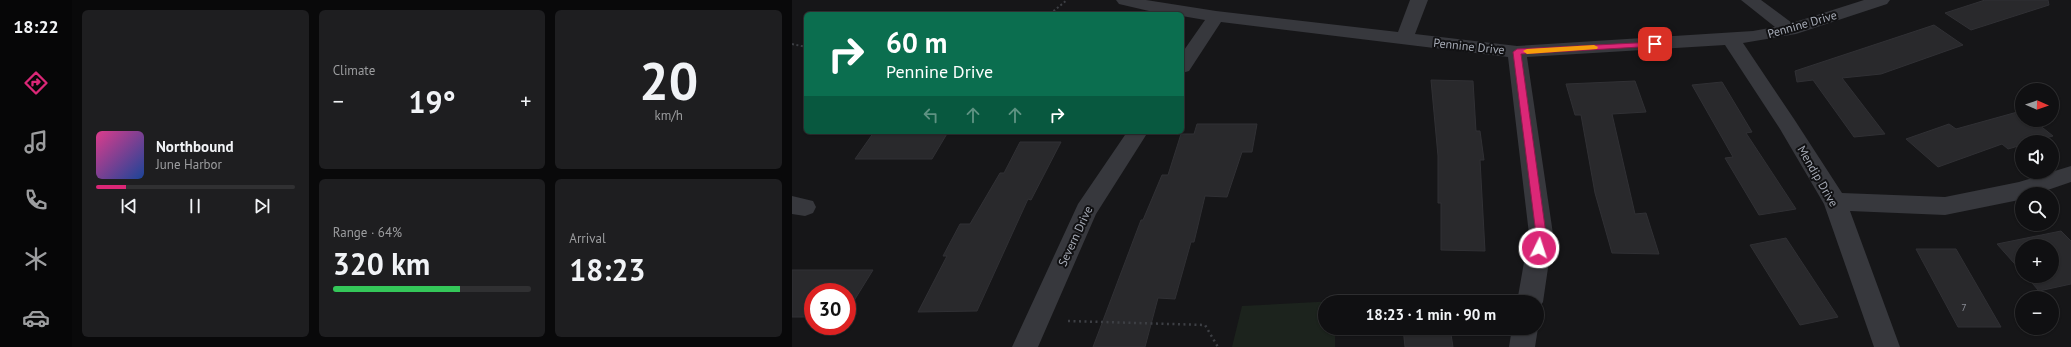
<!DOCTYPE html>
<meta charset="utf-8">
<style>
body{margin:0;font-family:"PT Sans",sans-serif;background:#1e1e20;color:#f1f3f6;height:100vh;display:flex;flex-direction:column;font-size:15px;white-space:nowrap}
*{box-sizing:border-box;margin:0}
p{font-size:13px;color:#9c9d9f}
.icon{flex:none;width:22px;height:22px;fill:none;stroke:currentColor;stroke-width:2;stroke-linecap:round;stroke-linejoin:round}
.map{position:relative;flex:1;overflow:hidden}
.details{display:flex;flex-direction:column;gap:10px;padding:10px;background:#09090a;width:720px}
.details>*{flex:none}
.banner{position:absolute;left:12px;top:12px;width:380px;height:122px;border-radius:6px;box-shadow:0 1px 3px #0004,0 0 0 1px #303032;background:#0b6e4f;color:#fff;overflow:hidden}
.needle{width:26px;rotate:92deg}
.buttons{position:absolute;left:1223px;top:83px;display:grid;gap:8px}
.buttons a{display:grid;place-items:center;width:44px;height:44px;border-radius:50%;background:#101012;box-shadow:0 1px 3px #0004,0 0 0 1px #303032;font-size:20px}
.speed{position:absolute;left:12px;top:283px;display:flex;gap:8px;font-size:20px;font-weight:700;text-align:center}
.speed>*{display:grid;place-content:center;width:52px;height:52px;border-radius:50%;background:#101012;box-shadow:0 1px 3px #0004,0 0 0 1px #303032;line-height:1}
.speed .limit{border:6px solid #d22;background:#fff;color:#111}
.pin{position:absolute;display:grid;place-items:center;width:34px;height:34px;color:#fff;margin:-17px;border-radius:8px;box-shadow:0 2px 6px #0006}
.me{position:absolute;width:44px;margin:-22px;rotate:4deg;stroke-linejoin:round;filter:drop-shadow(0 0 3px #0008)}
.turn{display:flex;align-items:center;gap:14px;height:84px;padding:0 16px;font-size:18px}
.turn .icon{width:52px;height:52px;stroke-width:2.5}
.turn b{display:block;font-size:28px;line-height:34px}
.lanes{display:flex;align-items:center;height:38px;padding:0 16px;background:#0003;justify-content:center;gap:20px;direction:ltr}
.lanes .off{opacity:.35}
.big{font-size:30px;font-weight:600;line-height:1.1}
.details .tile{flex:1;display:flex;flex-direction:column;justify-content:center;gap:6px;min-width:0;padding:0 14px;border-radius:6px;background:#1e1e20}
.details .dial{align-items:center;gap:0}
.dial b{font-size:52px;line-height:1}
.song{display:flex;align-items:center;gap:12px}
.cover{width:48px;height:48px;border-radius:6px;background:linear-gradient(135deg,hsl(330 70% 55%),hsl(220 70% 35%))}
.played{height:4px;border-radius:2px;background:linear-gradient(90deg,#db2777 15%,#303032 15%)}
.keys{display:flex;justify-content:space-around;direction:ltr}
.heat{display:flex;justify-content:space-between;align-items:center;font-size:22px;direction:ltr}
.charge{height:6px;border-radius:3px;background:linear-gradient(90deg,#34c759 64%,#303032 0)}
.details .tiles{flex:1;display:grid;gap:10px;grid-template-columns:repeat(3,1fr)}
.tile:first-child{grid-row:span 2}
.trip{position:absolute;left:526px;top:295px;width:226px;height:40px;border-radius:20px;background:#101012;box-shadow:0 1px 3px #0004,0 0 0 1px #303032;font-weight:600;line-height:40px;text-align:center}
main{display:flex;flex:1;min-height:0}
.tab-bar{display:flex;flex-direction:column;width:72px;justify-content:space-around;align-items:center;background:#060607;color:#9c9d9f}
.tab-bar .icon{width:28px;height:28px}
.tab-bar .current{color:#db2777}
.tab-bar b{font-size:18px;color:#f1f3f6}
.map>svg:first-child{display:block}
.green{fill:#1c231d}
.building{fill:#29292c;stroke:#303034}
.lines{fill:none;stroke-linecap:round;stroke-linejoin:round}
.path-far1{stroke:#3d3f44;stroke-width:2;stroke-dasharray:2 2.5;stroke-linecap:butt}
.path{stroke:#3d3f44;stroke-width:2.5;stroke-dasharray:2 3.5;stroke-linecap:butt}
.minor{fill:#37383d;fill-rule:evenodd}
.route{fill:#db2777;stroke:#8e194d}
.slow{fill:#f59e0b}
.labels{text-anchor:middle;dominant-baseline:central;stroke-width:4;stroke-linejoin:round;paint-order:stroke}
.number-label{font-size:10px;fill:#888b94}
.street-label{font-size:12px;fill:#a8adb8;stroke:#111113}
</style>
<main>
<nav class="tab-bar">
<b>18:22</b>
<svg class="icon current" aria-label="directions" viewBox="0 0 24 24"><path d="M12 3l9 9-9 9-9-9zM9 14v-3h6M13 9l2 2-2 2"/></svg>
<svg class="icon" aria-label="music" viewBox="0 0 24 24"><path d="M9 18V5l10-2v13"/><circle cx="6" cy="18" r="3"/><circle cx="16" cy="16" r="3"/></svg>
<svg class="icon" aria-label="phone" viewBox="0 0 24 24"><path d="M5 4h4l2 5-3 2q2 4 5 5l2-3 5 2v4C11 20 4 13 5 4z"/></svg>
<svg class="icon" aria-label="climate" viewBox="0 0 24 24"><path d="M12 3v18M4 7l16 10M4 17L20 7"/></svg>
<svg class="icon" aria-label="car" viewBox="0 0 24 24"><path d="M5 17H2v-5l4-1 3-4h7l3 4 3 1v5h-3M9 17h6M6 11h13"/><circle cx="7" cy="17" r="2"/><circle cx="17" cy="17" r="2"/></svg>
</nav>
<section class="details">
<div class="tiles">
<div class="tile">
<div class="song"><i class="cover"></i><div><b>Northbound</b><p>June Harbor</p></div></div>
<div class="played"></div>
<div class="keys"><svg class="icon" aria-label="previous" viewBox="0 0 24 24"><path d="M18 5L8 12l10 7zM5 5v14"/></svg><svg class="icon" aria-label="pause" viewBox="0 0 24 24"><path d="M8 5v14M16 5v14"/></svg><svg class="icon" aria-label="next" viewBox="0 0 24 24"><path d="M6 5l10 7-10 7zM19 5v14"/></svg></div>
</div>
<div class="tile"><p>Climate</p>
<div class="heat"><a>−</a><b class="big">19°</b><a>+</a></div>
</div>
<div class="tile dial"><b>20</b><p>km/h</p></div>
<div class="tile"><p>Range · 64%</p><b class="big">320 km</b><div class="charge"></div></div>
<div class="tile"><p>Arrival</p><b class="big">18:23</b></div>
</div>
</section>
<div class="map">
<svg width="1279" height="347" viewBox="0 0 1279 347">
<rect width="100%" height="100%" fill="#161618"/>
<!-- green -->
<path class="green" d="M544,301V302H533V328H543V347H440L450,306Z"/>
<!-- building -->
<path class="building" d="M1193,0H1256L1257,5L1179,30L1153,13Z
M1142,25L1171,45L1089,74L1050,78L1093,134L1062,137L1021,80L1005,82L1003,71Z
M639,80L681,81L684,131H688L692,160H688L693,251L649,250V203H646V156Z
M843,81L854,112L820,114L843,214L854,213L867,254L820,253L803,193L789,115H783L774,84Z
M930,82L960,132L954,133L1004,209L967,215L933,158L941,157L900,85Z
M1229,111L1230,120H1241L1261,136L1239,142H1230V145L1216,149L1210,144L1146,167L1114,139L1157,124L1164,129Z
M405,124H465L460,152H450L435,197L413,196L402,242H399L383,299L366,298L353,347H301L349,220H351L370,175H376L389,134H402Z
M82,132H156L140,159H63Z
M228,142H269L239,200L236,199L185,311L126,312L155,256H151L168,224H178L208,173H212Z
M1269,231L1279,241V284L1247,291L1234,276H1260V246H1230V272L1205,244Z
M994,238L1046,317L1008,325L958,245Z
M1124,249H1164L1209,327H1166Z
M0,270H81L55,312V292H21V317H0Z
M611,328H658L661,347H613Z"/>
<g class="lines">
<!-- path-far1 -->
<path class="path-far1" d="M258,14L275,0
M0,44L14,47"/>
<!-- path -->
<path class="path" d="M276,321L413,325L426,347"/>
<!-- minor -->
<path class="minor" d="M324,0H354L424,11L606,32L618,0H636L623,34L725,46L961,31L983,27L949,0H969L1000,23L1072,0H1098L1095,4L1004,34L951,43L1002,119L1050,193L1153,197L1227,182L1279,166V182L1244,194H1230V199L1227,200L1153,215L1058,211L1108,347H1082L1032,204L988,129L933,45L735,57L761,234L751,302L745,311V302H725L737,234L716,57L429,22L397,71L390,73V53L413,20L390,16V14L357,11L327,4Z
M335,132H356L304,214L246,347H220L286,204Z
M0,196L21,201L24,207L21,213L13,216L0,214Z
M745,326L746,328L743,347H717L720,328H745Z"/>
</g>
<!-- route -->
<path class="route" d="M863,42H865V46L729,54L754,234L750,251H743L742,248L744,234L721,52L725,49Z"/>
<!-- slow -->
<path class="slow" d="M802,45L806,47L805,49L735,54L731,51L735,49Z"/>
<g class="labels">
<!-- number labels -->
<g class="number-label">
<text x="1172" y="307">7</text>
</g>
<!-- street labels -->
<g class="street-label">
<text transform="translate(1010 24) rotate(-16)">Pennine Drive</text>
<text transform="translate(677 46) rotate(6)">Pennine Drive</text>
<text transform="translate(1026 176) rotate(60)">Mendip Drive</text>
<text transform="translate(283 236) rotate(-65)">Severn Drive</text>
</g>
</g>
</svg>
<div class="buttons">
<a><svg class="needle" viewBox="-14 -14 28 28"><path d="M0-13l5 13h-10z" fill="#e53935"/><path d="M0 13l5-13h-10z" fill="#9c9d9f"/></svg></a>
<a><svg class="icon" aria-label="sound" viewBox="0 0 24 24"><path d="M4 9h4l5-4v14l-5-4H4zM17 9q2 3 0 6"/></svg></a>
<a><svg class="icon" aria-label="search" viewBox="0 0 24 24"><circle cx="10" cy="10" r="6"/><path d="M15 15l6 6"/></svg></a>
<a>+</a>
<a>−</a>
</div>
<div class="speed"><div class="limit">30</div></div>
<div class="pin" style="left:863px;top:44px;background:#d93025"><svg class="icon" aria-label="arrive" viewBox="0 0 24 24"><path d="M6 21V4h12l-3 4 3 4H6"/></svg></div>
<svg class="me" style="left:747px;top:248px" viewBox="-20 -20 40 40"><circle r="17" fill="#db2777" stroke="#fff" stroke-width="3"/><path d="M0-11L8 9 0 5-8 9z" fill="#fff"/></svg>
<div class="trip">18:23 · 1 min · 90 m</div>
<div class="banner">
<div class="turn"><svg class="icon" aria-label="right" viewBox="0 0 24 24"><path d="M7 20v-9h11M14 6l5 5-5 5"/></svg><div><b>60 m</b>Pennine Drive</div></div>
<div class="lanes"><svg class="icon off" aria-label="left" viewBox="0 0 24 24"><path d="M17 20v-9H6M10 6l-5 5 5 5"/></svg><svg class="icon off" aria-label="ahead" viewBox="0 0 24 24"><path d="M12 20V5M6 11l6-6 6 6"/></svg><svg class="icon off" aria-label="ahead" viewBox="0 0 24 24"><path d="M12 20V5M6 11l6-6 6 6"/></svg><svg class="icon" aria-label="right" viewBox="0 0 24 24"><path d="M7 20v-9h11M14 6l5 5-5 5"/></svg></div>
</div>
</div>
</main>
